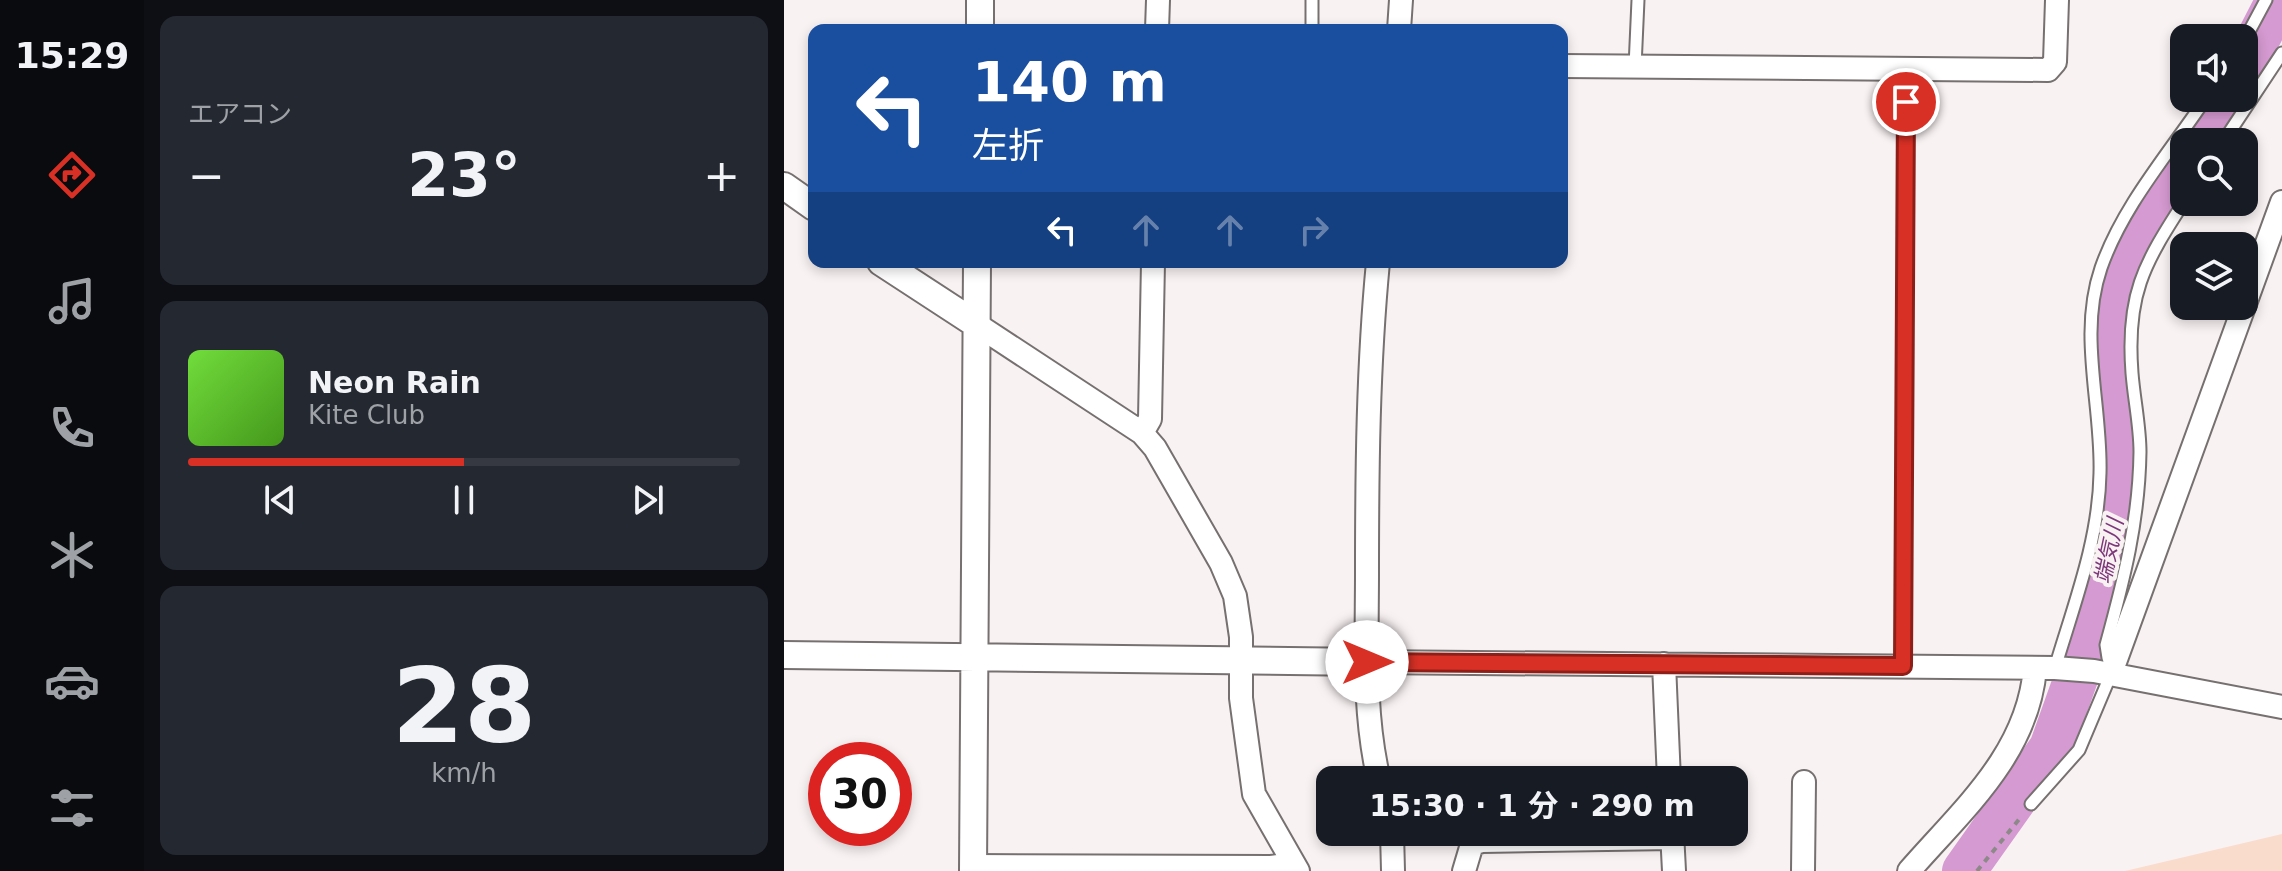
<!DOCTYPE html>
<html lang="ja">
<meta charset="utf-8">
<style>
body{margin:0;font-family:"DejaVu Sans","Noto Sans JP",sans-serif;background:#242831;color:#f1f3f6;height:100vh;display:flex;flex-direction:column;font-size:30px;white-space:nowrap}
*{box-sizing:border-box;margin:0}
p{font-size:26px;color:#9ea1a6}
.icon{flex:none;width:44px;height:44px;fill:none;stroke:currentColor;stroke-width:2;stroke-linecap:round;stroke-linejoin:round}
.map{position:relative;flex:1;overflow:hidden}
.sheet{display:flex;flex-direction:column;gap:16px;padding:16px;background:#0d0f14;width:640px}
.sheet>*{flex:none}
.banner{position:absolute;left:24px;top:24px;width:760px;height:244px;border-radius:16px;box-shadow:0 4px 12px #0003;background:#1a4fa0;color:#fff;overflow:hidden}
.controls{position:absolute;left:1386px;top:24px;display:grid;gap:16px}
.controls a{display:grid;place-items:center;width:88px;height:88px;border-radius:16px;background:#171b24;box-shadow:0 4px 12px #0003;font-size:40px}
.speed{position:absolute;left:24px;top:742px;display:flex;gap:16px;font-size:40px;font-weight:700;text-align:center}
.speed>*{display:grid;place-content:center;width:104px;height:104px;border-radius:50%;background:#171b24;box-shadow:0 4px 12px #0003;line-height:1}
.speed .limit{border:12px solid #d22;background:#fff;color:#111}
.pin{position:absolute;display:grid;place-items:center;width:68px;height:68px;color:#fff;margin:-34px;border:4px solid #fff;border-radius:50%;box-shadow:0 2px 8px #0007}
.me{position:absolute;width:88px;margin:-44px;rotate:90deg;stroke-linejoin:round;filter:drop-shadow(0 0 6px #0008)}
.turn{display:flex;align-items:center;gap:28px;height:168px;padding:0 32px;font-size:36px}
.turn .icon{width:104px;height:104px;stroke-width:2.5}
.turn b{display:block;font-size:56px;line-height:68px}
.lanes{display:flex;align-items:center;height:76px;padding:0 32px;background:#0003;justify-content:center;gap:40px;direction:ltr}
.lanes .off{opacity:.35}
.big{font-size:60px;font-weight:700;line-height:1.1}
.sheet .tile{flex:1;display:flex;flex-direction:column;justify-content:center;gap:12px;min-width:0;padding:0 28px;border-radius:16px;background:#242831}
.sheet .dial{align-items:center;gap:0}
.dial b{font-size:104px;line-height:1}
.song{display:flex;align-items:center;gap:24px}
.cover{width:96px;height:96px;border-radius:12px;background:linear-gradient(135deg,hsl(100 70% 55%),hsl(100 70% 35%))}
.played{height:8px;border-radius:4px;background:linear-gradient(90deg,#d93025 50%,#363941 50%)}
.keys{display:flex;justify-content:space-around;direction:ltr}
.heat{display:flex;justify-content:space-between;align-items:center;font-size:44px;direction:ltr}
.trip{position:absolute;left:532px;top:766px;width:432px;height:80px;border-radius:16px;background:#171b24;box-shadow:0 4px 12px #0003;font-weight:700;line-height:80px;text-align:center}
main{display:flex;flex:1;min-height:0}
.tabs{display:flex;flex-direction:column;width:144px;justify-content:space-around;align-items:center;background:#090b0e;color:#9ea1a6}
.tabs .icon{width:56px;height:56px}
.tabs .current{color:#d93025}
.tabs b{font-size:36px;color:#f1f3f6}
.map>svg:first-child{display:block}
.green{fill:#fadccc}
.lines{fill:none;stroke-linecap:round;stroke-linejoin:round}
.river{stroke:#d59ad1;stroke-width:44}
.service-casing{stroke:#767070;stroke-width:15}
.minor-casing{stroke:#767070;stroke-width:26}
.tertiary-casing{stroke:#767070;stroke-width:30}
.path{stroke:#8d8989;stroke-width:4;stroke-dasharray:6 6;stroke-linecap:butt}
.service{stroke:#fff;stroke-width:11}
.minor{stroke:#fff;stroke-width:22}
.tertiary{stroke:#fff;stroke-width:26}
.route-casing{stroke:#8d1f18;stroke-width:20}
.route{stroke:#d93025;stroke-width:14}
.labels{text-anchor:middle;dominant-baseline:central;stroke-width:8;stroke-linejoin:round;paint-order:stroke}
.water-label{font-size:22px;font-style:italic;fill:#7d377b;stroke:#f9f2f3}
</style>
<main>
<nav class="tabs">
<b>15:29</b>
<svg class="icon current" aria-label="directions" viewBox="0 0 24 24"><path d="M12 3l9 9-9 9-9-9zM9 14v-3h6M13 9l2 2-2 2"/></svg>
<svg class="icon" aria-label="music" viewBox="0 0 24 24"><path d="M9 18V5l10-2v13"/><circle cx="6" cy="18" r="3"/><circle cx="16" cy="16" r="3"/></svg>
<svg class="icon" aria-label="phone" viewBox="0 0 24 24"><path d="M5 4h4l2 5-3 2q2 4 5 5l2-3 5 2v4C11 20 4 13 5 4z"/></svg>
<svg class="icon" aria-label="climate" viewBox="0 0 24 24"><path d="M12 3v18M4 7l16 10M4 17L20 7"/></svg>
<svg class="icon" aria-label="car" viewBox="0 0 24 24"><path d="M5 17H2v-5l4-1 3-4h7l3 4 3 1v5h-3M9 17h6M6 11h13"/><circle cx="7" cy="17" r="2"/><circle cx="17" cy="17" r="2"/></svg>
<svg class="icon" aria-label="filters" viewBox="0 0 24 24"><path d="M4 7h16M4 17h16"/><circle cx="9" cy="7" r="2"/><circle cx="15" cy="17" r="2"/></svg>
</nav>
<section class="sheet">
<div class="tile"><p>エアコン</p>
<div class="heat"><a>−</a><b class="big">23°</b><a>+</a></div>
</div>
<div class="tile">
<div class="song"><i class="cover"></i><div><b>Neon Rain</b><p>Kite Club</p></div></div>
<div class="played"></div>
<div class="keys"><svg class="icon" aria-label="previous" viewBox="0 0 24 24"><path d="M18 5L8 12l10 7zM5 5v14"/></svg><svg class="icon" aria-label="pause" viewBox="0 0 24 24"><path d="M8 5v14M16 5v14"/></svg><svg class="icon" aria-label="next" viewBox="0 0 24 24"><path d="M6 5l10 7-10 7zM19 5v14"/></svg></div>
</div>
<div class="tile dial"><b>28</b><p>km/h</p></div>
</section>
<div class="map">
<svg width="1498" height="871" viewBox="0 0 1498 871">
<rect width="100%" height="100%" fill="#f9f2f3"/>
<!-- green -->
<path class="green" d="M1498,834V871H1341Z"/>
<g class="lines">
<!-- river -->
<path class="river" d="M1460,66L1494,0
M1414,142L1441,98
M1180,871L1267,748L1302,650L1334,512L1326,343L1330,301L1367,219L1400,165"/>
<defs>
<path id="service" d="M528,30V0
M1460,41L1482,0
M851,67L854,0
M1439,142L1498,53
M1332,659L1324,658L1322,645C1340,579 1355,521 1356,452C1356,426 1350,399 1348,373C1342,296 1359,265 1400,202
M1119,666L1123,71
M1271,668C1290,604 1315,540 1316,473C1318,405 1294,335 1317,268C1339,205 1386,152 1422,98
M1247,804L1295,750L1327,674"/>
<path id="minor" d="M373,30L374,0
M615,30L617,0
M778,66L1264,70L1271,62L1273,0
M594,262C584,366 583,469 583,573C583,642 579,713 595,780
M192,324L358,433L371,448L437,563L451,596L457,637V698L470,794L514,871
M358,433L366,419L369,262
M583,662L1271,668L1310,671L1498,707
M880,664L885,780
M1327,673L1498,202
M608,832L609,871
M888,832L890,871
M189,866L487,867L509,864
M680,871L688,844L698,841L889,838
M1019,871L1020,782
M1125,871C1178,810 1244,754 1251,668"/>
<path id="tertiary" d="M196,30V0
M0,186L30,207
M97,262L192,324
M0,655L583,662
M189,871L193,262"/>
</defs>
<!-- service casing -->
<use href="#service" class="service-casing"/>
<!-- minor casing -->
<use href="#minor" class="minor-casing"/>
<!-- tertiary casing -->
<use href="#tertiary" class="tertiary-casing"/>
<!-- path -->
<path class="path" d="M1193,871L1237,817"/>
<!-- service -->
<use href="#service" class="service"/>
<!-- minor -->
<use href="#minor" class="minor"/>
<!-- tertiary -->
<use href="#tertiary" class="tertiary"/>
</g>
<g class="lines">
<defs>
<path id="route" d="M583,662L1119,666L1122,102"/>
</defs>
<!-- route casing -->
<use href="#route" class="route-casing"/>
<!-- route -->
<use href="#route" class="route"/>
</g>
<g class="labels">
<!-- water labels -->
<g class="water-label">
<text transform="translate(1325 551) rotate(-78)">端気川</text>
</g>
</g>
</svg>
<div class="controls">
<a><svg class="icon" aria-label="sound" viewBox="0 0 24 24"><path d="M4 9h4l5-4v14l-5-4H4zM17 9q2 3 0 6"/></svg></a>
<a><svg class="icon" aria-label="search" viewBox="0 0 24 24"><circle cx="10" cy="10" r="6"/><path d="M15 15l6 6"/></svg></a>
<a><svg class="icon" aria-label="layers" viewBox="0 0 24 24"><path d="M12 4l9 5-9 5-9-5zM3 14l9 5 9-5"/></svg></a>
</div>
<div class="speed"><div class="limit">30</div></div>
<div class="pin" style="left:1122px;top:102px;background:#d93025"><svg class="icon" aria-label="arrive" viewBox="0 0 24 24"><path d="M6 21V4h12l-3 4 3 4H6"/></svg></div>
<svg class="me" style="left:583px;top:662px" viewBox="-20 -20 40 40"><circle r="19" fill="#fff"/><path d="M0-13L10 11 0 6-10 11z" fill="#d93025"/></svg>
<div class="trip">15:30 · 1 分 · 290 m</div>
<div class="banner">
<div class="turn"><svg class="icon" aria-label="left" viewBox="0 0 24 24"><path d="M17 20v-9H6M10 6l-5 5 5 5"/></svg><div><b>140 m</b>左折</div></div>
<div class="lanes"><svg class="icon" aria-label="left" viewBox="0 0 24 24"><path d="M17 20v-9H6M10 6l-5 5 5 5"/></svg><svg class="icon off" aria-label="ahead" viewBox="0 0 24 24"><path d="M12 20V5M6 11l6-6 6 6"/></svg><svg class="icon off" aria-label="ahead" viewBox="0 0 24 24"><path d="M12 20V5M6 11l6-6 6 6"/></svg><svg class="icon off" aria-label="right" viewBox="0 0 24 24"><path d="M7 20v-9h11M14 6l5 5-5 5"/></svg></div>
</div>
</div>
</main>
